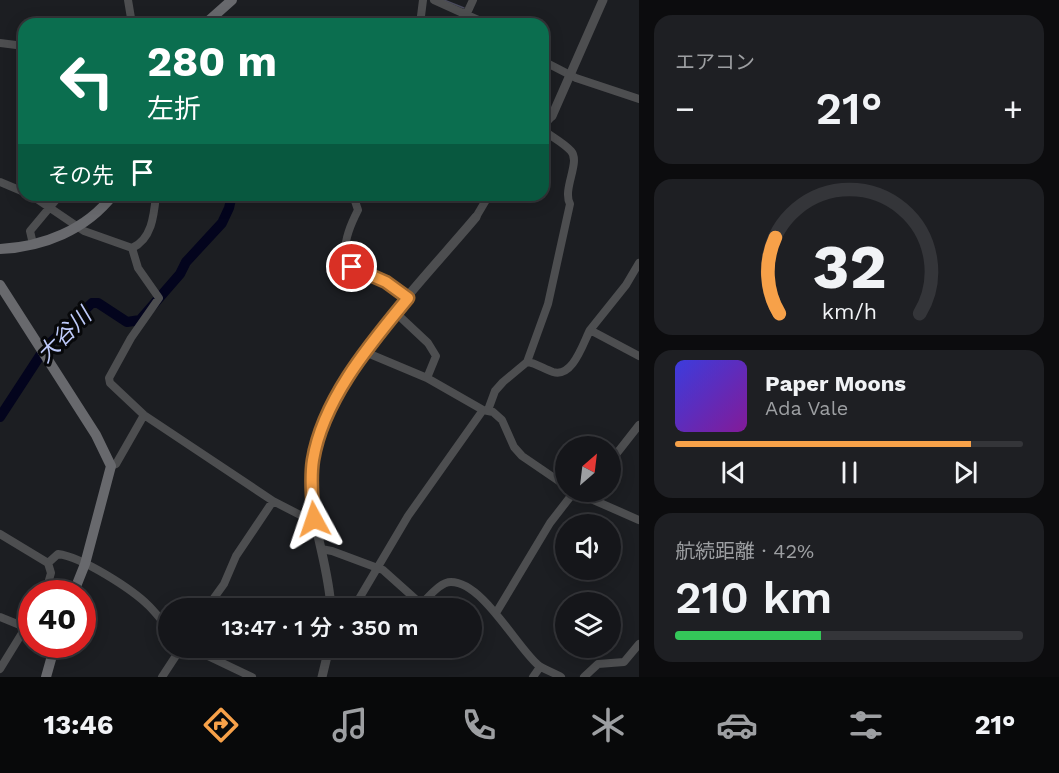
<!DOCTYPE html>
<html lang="ja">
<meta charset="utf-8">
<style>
body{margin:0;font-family:"Work Sans","Noto Sans JP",sans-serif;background:#1e1f23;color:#f1f3f6;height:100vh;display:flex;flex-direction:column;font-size:22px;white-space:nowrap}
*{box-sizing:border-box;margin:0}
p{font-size:20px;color:#9d9fa2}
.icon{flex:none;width:33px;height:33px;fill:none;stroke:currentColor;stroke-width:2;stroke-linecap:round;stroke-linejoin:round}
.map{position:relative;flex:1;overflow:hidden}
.side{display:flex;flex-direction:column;gap:15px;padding:15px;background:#0c0c0e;width:420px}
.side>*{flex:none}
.hud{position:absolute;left:18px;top:18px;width:531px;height:183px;border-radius:18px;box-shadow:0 3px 15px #0003,0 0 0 2px #343539;background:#0b6e4f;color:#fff;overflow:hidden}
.needle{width:39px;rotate:28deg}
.controls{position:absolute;left:555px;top:436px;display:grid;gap:12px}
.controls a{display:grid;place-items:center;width:66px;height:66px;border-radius:50%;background:#15161a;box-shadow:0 3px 15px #0003,0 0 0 2px #343539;font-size:30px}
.speed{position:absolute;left:18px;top:580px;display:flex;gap:12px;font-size:30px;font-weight:700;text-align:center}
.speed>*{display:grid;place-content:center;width:78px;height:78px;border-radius:50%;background:#15161a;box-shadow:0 3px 15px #0003,0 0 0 2px #343539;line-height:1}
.speed .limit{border:9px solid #d22;background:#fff;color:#111}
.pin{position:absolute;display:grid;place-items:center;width:51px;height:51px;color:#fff;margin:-26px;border:3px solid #fff;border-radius:50%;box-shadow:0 2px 6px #0007}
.me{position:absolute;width:66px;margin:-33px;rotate:355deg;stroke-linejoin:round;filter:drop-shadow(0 0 4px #0008)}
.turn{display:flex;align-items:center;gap:21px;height:126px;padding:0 30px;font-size:27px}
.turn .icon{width:78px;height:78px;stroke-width:2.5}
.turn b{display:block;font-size:42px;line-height:51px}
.then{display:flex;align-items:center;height:57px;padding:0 30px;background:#0003;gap:12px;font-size:22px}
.big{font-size:45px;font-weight:600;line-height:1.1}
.side .tile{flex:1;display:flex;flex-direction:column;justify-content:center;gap:9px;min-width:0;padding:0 21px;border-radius:18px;background:#1e1f23}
.side .dial{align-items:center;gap:0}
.dial svg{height:156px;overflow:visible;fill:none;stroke:#343539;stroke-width:7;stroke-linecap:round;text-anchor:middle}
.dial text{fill:#f1f3f6;stroke:none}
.song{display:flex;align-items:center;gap:18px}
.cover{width:72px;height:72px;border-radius:9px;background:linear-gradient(135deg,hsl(240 70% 55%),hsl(290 70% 35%))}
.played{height:6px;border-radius:3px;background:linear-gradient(90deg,#f7a149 85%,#343539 85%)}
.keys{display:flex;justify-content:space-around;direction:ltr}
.heat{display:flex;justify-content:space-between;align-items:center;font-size:33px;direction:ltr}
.charge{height:9px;border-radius:4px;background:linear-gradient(90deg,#34c759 42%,#343539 0)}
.trip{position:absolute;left:158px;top:598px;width:324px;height:60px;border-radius:30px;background:#15161a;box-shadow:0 3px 15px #0003,0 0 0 2px #343539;font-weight:600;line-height:60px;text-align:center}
.tabs{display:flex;height:96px;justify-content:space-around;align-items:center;background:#08090a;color:#9d9fa2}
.tabs .icon{width:42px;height:42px}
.tabs .current{color:#f7a149}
.tabs b{font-size:27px;color:#f1f3f6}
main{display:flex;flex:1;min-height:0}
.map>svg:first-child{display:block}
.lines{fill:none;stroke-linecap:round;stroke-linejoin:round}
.stream{stroke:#4a4b5d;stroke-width:1.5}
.river{stroke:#03041d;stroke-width:10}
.minor{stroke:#4d4e50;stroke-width:8}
.tertiary{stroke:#4d4e50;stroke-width:9}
.secondary{stroke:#68696d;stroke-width:10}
.route-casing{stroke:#a1692f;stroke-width:15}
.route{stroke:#f7a149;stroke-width:10}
.labels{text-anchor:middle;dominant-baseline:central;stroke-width:6;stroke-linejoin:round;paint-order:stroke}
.water-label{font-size:22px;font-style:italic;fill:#bdc9f9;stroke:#07080a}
</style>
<main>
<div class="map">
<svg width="639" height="677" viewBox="0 0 639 677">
<rect width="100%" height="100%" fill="#1c1e22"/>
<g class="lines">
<!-- stream -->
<path class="stream" d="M444,0L464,8"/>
<!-- river -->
<path class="river" d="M0,417L45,348L92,303H98L127,322L140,320L180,274L186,262L222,223L229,208L232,195"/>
<!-- minor -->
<path class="minor" d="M128,0L132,24
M434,0L487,24
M467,13L473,0
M420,24L423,0
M0,43L24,46
M543,61L576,78L639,99
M543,126L552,116
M0,182L24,192
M31,195L84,231L132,248L138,268L159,298L131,338L109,378L110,383L144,415L273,501L304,517L314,519
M353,195L358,210C323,278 367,265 408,298
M476,217L489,195
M33,244L30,231L60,195
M132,248C152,239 154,215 156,195
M396,313L428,343L436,356L427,378
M590,330L626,285L639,263
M365,352L427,378L483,410L493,412L502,420L514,447L522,456L566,486
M527,362C536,363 544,369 553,372C573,378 583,343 590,330L639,356
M488,410L495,391L503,382L527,362L548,304L570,204C562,189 581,162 571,151C564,143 552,137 543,130
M610,462L639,425
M111,466L116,464L144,415
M575,492L639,520
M0,534L48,563L51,573L45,594
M321,549L332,551L383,570L421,604C429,597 440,582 451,582C482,582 515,644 537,664C543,670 554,672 561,677
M48,563L58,554C82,557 132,589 149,606C156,613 162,621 168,628
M206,609L224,584L236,556L273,501
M353,609L408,516L483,410
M496,613L550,523L574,492
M0,617L32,630
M191,648L252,677
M0,669L32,617
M162,677L181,648
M533,677L540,667
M584,677L598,664L624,662L639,644"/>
<!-- tertiary -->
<path class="tertiary" d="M552,116L603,0
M331,609C329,565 310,523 311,479C314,388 420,284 476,217
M322,677L329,648"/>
<!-- secondary -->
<path class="secondary" d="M205,24L232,0
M0,249C43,247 86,230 113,195
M0,285L96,435L111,466L85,564L73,594
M46,677L55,645"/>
</g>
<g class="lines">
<defs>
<path id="route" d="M314,519C312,500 310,479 313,460C323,399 371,343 408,298L386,282L352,267"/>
</defs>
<!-- route casing -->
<use href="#route" class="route-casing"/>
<!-- route -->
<use href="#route" class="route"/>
</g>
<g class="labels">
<!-- water labels -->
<g class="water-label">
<text transform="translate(64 335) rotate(-45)">大谷川</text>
</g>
</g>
</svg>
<div class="controls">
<a><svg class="needle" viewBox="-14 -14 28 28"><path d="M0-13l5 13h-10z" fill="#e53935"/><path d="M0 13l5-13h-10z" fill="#9d9fa2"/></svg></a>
<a><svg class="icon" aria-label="sound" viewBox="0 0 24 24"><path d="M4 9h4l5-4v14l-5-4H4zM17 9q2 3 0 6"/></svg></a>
<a><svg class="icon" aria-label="layers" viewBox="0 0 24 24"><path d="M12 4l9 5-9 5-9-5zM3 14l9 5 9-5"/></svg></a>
</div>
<div class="speed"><div class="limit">40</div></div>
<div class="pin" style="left:352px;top:267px;background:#d93025"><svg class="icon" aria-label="arrive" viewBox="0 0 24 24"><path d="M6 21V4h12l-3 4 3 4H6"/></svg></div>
<svg class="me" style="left:314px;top:519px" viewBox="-20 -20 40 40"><path d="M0-17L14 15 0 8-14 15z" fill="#f7a149" stroke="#fff" stroke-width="4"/></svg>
<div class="trip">13:47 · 1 分 · 350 m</div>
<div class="hud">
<div class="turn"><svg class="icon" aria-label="left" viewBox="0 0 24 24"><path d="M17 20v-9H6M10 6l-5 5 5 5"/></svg><div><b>280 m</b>左折</div></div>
<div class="then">その先<svg class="icon" aria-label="arrive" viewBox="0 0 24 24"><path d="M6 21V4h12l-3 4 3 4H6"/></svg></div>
</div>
</div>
<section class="side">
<div class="tile"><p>エアコン</p>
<div class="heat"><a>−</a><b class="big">21°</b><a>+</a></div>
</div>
<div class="tile dial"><svg viewBox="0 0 100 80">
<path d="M14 69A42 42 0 1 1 86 69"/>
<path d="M14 69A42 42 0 0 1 12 30" stroke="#f7a149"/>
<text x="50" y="56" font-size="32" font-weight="700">32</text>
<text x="50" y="72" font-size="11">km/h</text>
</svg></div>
<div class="tile">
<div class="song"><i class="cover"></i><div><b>Paper Moons</b><p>Ada Vale</p></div></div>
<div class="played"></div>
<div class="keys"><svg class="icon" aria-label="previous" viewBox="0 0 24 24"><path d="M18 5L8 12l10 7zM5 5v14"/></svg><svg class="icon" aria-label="pause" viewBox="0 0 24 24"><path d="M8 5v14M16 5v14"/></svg><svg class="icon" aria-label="next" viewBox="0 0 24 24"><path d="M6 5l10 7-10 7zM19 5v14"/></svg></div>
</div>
<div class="tile"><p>航続距離 · 42%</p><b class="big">210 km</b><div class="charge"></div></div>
</section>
</main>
<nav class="tabs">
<b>13:46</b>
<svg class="icon current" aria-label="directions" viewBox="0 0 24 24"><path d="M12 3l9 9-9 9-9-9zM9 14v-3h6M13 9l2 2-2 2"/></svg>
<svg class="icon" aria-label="music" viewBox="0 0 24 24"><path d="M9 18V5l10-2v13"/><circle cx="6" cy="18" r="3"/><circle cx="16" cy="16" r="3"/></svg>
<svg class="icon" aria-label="phone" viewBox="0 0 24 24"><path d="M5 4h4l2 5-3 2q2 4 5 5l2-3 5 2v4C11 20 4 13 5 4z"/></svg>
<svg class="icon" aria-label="climate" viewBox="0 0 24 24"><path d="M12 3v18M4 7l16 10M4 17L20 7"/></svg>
<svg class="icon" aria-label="car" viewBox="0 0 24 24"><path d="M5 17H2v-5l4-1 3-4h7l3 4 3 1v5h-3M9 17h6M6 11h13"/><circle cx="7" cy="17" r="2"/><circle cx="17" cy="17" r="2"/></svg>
<svg class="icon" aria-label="filters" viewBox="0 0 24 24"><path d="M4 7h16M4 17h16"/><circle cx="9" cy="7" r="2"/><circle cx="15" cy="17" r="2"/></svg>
<b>21°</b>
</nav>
